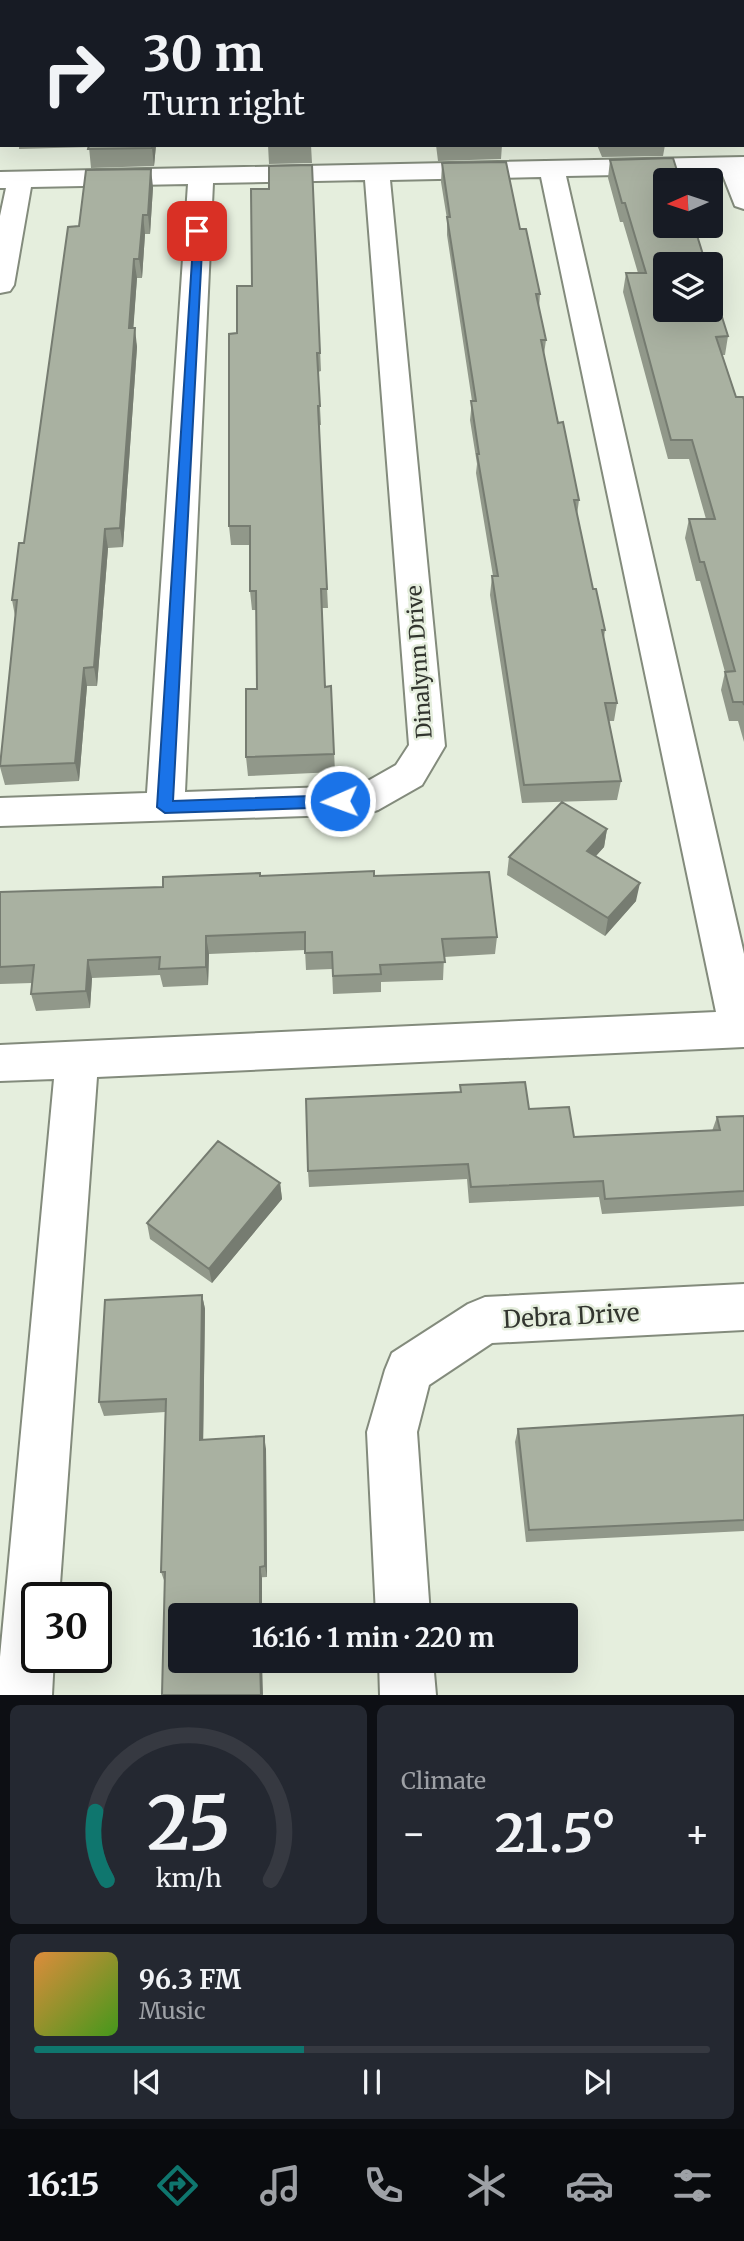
<!DOCTYPE html>
<meta charset="utf-8">
<style>
body{margin:0;font-family:Merriweather,serif;background:#242831;color:#f1f3f6;height:100vh;display:flex;flex-direction:column;font-size:26px;white-space:nowrap}
*{box-sizing:border-box;margin:0}
p{font-size:23px;color:#9ea1a6}
.icon{flex:none;width:38px;height:38px;fill:none;stroke:currentColor;stroke-width:2;stroke-linecap:round;stroke-linejoin:round}
.map{position:relative;height:1695px;overflow:hidden}
.details{display:flex;flex-direction:column;gap:10px;padding:10px;background:#0d0f14;flex:1}
.details>*{flex:none}
.banner{position:absolute;left:0px;top:0px;width:746px;height:147px;box-shadow:0 7px 28px #0002;background:#171b24;color:#f1f3f6;overflow:hidden}
.needle{width:46px;rotate:267deg}
.tools{position:absolute;left:653px;top:168px;display:grid;gap:14px}
.tools a{display:grid;place-items:center;width:70px;height:70px;border-radius:7px;background:#171b24;box-shadow:0 7px 28px #0002;font-size:35px}
.speed{position:absolute;left:21px;top:1582px;display:flex;gap:14px;font-size:35px;font-weight:700;text-align:center}
.speed>*{display:grid;place-content:center;width:91px;height:91px;border-radius:50%;background:#171b24;box-shadow:0 7px 28px #0002;line-height:1}
.speed .limit{border:4px solid #111;border-radius:10px;background:#fff;color:#111}
.pin{position:absolute;display:grid;place-items:center;width:60px;height:60px;color:#fff;margin:-30px;border-radius:14px;box-shadow:0 4px 10px #0006}
.me{position:absolute;width:77px;margin:-38px;rotate:268deg;stroke-linejoin:round;filter:drop-shadow(0 0 5px #0008)}
.turn{display:flex;align-items:center;gap:24px;height:147px;padding:0 28px;font-size:32px}
.turn .icon{width:91px;height:91px;stroke-width:2.5}
.turn b{display:block;font-size:49px;line-height:60px}
.big{font-size:52px;font-weight:700;line-height:1.1}
.details .card{flex:1;display:flex;flex-direction:column;justify-content:center;gap:10px;min-width:0;padding:0 24px;border-radius:10px;background:#242831}
.details .dial{align-items:center;gap:0}
.dial svg{height:182px;overflow:visible;fill:none;stroke:#363941;stroke-width:7;stroke-linecap:round;text-anchor:middle}
.dial text{fill:#f1f3f6;stroke:none}
.song{display:flex;align-items:center;gap:21px}
.cover{width:84px;height:84px;border-radius:10px;background:linear-gradient(135deg,hsl(30 70% 55%),hsl(100 70% 35%))}
.played{height:7px;border-radius:4px;background:linear-gradient(90deg,#0f766e 40%,#363941 40%)}
.keys{display:flex;justify-content:space-around;direction:ltr}
.heat{display:flex;justify-content:space-between;align-items:center;font-size:38px;direction:ltr}
.details .tiles{flex:1;display:grid;gap:10px;grid-template-columns:1fr 1fr}
.card:last-child{grid-column:span 2}
.trip{position:absolute;left:168px;top:1603px;width:410px;height:70px;border-radius:7px;background:#171b24;box-shadow:0 7px 28px #0002;font-weight:700;line-height:70px;text-align:center}
.dock{display:flex;height:112px;justify-content:space-around;align-items:center;background:#090b0e;color:#9ea1a6}
.dock .icon{width:49px;height:49px}
.dock .active{color:#0f766e}
.dock b{font-size:32px;color:#f1f3f6}
.map>svg:first-child{display:block}
.lines{fill:none;stroke-linecap:round;stroke-linejoin:round}
.minor-casing{stroke:#838b7c;stroke-width:4}
.minor{fill:#fff;fill-rule:evenodd}
.wall{fill:#91988a}
.shaded-wall{fill:#767c71}
.building{fill:#a9b1a1;stroke:#767c71;stroke-width:2}
.route{fill:#1a73e8;stroke:#114b97;stroke-width:2}
.labels{text-anchor:middle;dominant-baseline:central;stroke-width:5;stroke-linejoin:round;paint-order:stroke}
.street-label{font-size:21px;fill:#32352f;stroke:#e5eedd}
.near-street-label{font-size:24px;fill:#32352f;stroke:#e5eedd}
</style>
<div class="map">
<svg width="744" height="1695" viewBox="0 0 744 1695">
<rect width="100%" height="100%" fill="#e5eedd"/>
<g class="lines">
<defs>
<path id="minor" d="M332,0H354L331,2Z
M0,14H2V28H0Z
M0,87H2V101H0Z
M744,157V209L735,206L722,173L566,176L744,954V1047L97,1077L59,1598H37V1657H54L52,1695H0V1657L54,1079L0,1081V1045L716,1012L541,177L390,180L445,746L422,785L378,810L365,814L0,826V798L147,793L188,184L31,187L14,285L10,291L0,293V216L6,188H0V172ZM365,180L409,745L396,765L359,786L185,792L213,183Z
M744,1284V1330L492,1343L429,1385L417,1432L430,1615H376L367,1432L385,1370L392,1353L468,1304L485,1297Z
M379,1661H433L436,1695H380Z"/>
</defs>
<!-- minor casing -->
<use href="#minor" class="minor-casing"/>
<!-- minor -->
<use href="#minor" class="minor"/>
</g>
<!-- wall -->
<path class="wall" d="M19,145H156L154,166L91,168L89,147L19,149Z
M268,145H311L312,163L269,164Z
M436,145H502L501,159L438,161Z
M597,145H665L663,156L602,157Z
M610,160L728,336L725,355H722L736,397L744,400V742L738,721H729L721,690L725,672L700,581H696L685,538L689,519H706L689,459H668L623,292L626,273H638L623,222H620L608,178Z
M442,163L520,229L540,294L539,308L546,340L544,354L558,423L579,500L577,515L593,589L605,630L604,638L617,703L614,721H609L621,781L617,800L522,803L490,595L492,576H493L476,473L477,464L470,420L472,401L447,235V219L441,182Z
M312,165L321,371L318,372L321,425H319L328,608H322L325,687L331,686L335,772L248,776L246,757L257,689L256,610H252L250,591V545H231L229,526L237,333L252,286L269,189Z
M153,187L150,234H145L142,278H137L133,328L137,347L123,547L108,548L97,686H87L79,781L5,785L0,767L15,616L12,600L24,543L79,226Z
M607,829L604,847L596,856L636,901L605,936L507,875L509,857Z
M261,876H374L497,937L495,954L444,957L443,980L381,982V992L333,994L332,969L306,970L305,950L209,954L208,985L163,987L160,975L92,978L90,1008L36,1011L31,994L32,983L0,984V892L163,887Z
M460,1085L529,1109L574,1137L712,1131L717,1117L744,1116V1206L602,1214L599,1197L469,1203L467,1179L309,1187L308,1171L460,1092Z
M280,1183L282,1199L212,1283L150,1239L147,1223Z
M202,1295L205,1309L203,1440L266,1449L267,1577L165,1583L161,1572L165,1412L104,1416L99,1402Z
M744,1415V1531L526,1542L515,1442L518,1429Z"/>
<!-- shaded-wall -->
<path class="shaded-wall" d="M152,145H156L154,166L152,148Z
M151,169L153,187L150,234L148,215Z
M143,215L145,234L142,278L139,259Z
M134,259L137,278L132,347L129,328Z
M135,328L137,347L123,547L120,528Z
M105,529L108,548L97,686L94,667Z
M84,668L87,686L79,781L75,763Z
M607,829L604,847L584,869L587,851Z
M640,883L636,901L605,936L608,918Z
M206,936L209,954L208,985L206,967Z
M88,960L92,978L90,1008L86,991Z
M280,1183L282,1199L212,1283L209,1269Z
M202,1295L205,1309L203,1452L200,1440Z
M264,1436L266,1449L267,1577L265,1566Z
M260,1567L262,1578V1615H260Z
M260,1661H262L263,1695H261Z"/>
<!-- building -->
<path class="building" d="M40,0H274V2H39Z
M393,0H457L456,2H393Z
M89,145H152V148L88,149Z
M673,158L680,180H665V226H694L706,264H665V310H710V279L728,336L716,337L736,397H743L744,400V705L743,702H733L725,672L735,671L704,562H700L689,519H715L692,440H671L626,273H646L625,203H622L610,160Z
M506,162L520,229H526L540,294H536L546,340H541L558,423L563,422L579,500H574L593,589H596L605,630H602L617,703H605L621,781L524,785L492,576H498L477,454H479L471,401H476L447,217H450L442,163Z
M312,165L320,353H317L320,406H318L327,589H321L325,687L331,686L334,754L246,757V689H257L256,591H250V526H229V334L237,333V286H252L251,189H269V166Z
M151,169L148,215H143L139,259H134L129,328H135L120,528L105,529L94,667L84,668L75,763L0,766L17,600H12L19,543H24L68,227L79,226L86,170Z
M562,802L607,829L587,851L640,883L608,918L509,857Z
M374,871V876L489,872L497,937L442,939L445,962L380,965L381,974L333,976L332,952L305,953V932L206,936V967L159,969L160,957L88,960L86,991L31,994L34,965L0,967V892L163,887V877L260,873V876Z
M525,1082L529,1109L569,1107L574,1137L720,1130L717,1117L744,1116V1191L605,1199L603,1181L471,1187L468,1164L308,1171L306,1099L461,1092L460,1085Z
M218,1141L280,1183L209,1269L147,1223Z
M202,1295L200,1440L264,1436L265,1566L260,1567V1615H180V1661H260L261,1695H162L165,1572H161L166,1399L99,1402L105,1300Z
M744,1415V1520L529,1530L518,1429Z"/>
<!-- route -->
<path class="route" d="M194,229L203,231L173,801L340,795L348,801L340,807L165,813L157,807Z"/>
<g class="labels">
<!-- street labels -->
<g class="street-label">
<text transform="translate(419 662) rotate(-94)">Dinalynn Drive</text>
</g>
<!-- near-street labels -->
<g class="near-street-label">
<text transform="translate(571 1316) rotate(-3)">Debra Drive</text>
</g>
</g>
</svg>
<div class="tools">
<a><svg class="needle" viewBox="-14 -14 28 28"><path d="M0-13l5 13h-10z" fill="#e53935"/><path d="M0 13l5-13h-10z" fill="#9ea1a6"/></svg></a>
<a><svg class="icon" aria-label="layers" viewBox="0 0 24 24"><path d="M12 4l9 5-9 5-9-5zM3 14l9 5 9-5"/></svg></a>
</div>
<div class="speed"><div class="limit">30</div></div>
<div class="pin" style="left:197px;top:231px;background:#d93025"><svg class="icon" aria-label="arrive" viewBox="0 0 24 24"><path d="M6 21V4h12l-3 4 3 4H6"/></svg></div>
<svg class="me" style="left:340px;top:801px" viewBox="-20 -20 40 40"><circle r="17" fill="#1a73e8" stroke="#fff" stroke-width="3"/><path d="M0-11L8 9 0 5-8 9z" fill="#fff"/></svg>
<div class="trip">16:16 · 1 min · 220 m</div>
<div class="banner">
<div class="turn"><svg class="icon" aria-label="right" viewBox="0 0 24 24"><path d="M7 20v-9h11M14 6l5 5-5 5"/></svg><div><b>30 m</b>Turn right</div></div>
</div>
</div>
<section class="details">
<div class="tiles">
<div class="card dial"><svg viewBox="0 0 100 80">
<path d="M14 69A42 42 0 1 1 86 69"/>
<path d="M14 69A42 42 0 0 1 9 39" stroke="#0f766e"/>
<text x="50" y="56" font-size="32" font-weight="700">25</text>
<text x="50" y="72" font-size="11">km/h</text>
</svg></div>
<div class="card"><p>Climate</p>
<div class="heat"><a>−</a><b class="big">21.5°</b><a>+</a></div>
</div>
<div class="card">
<div class="song"><i class="cover"></i><div><b>96.3 FM</b><p>Music</p></div></div>
<div class="played"></div>
<div class="keys"><svg class="icon" aria-label="previous" viewBox="0 0 24 24"><path d="M18 5L8 12l10 7zM5 5v14"/></svg><svg class="icon" aria-label="pause" viewBox="0 0 24 24"><path d="M8 5v14M16 5v14"/></svg><svg class="icon" aria-label="next" viewBox="0 0 24 24"><path d="M6 5l10 7-10 7zM19 5v14"/></svg></div>
</div>
</div>
</section>
<nav class="dock">
<b>16:15</b>
<svg class="icon active" aria-label="directions" viewBox="0 0 24 24"><path d="M12 3l9 9-9 9-9-9zM9 14v-3h6M13 9l2 2-2 2"/></svg>
<svg class="icon" aria-label="music" viewBox="0 0 24 24"><path d="M9 18V5l10-2v13"/><circle cx="6" cy="18" r="3"/><circle cx="16" cy="16" r="3"/></svg>
<svg class="icon" aria-label="phone" viewBox="0 0 24 24"><path d="M5 4h4l2 5-3 2q2 4 5 5l2-3 5 2v4C11 20 4 13 5 4z"/></svg>
<svg class="icon" aria-label="climate" viewBox="0 0 24 24"><path d="M12 3v18M4 7l16 10M4 17L20 7"/></svg>
<svg class="icon" aria-label="car" viewBox="0 0 24 24"><path d="M5 17H2v-5l4-1 3-4h7l3 4 3 1v5h-3M9 17h6M6 11h13"/><circle cx="7" cy="17" r="2"/><circle cx="17" cy="17" r="2"/></svg>
<svg class="icon" aria-label="filters" viewBox="0 0 24 24"><path d="M4 7h16M4 17h16"/><circle cx="9" cy="7" r="2"/><circle cx="15" cy="17" r="2"/></svg>
</nav>
